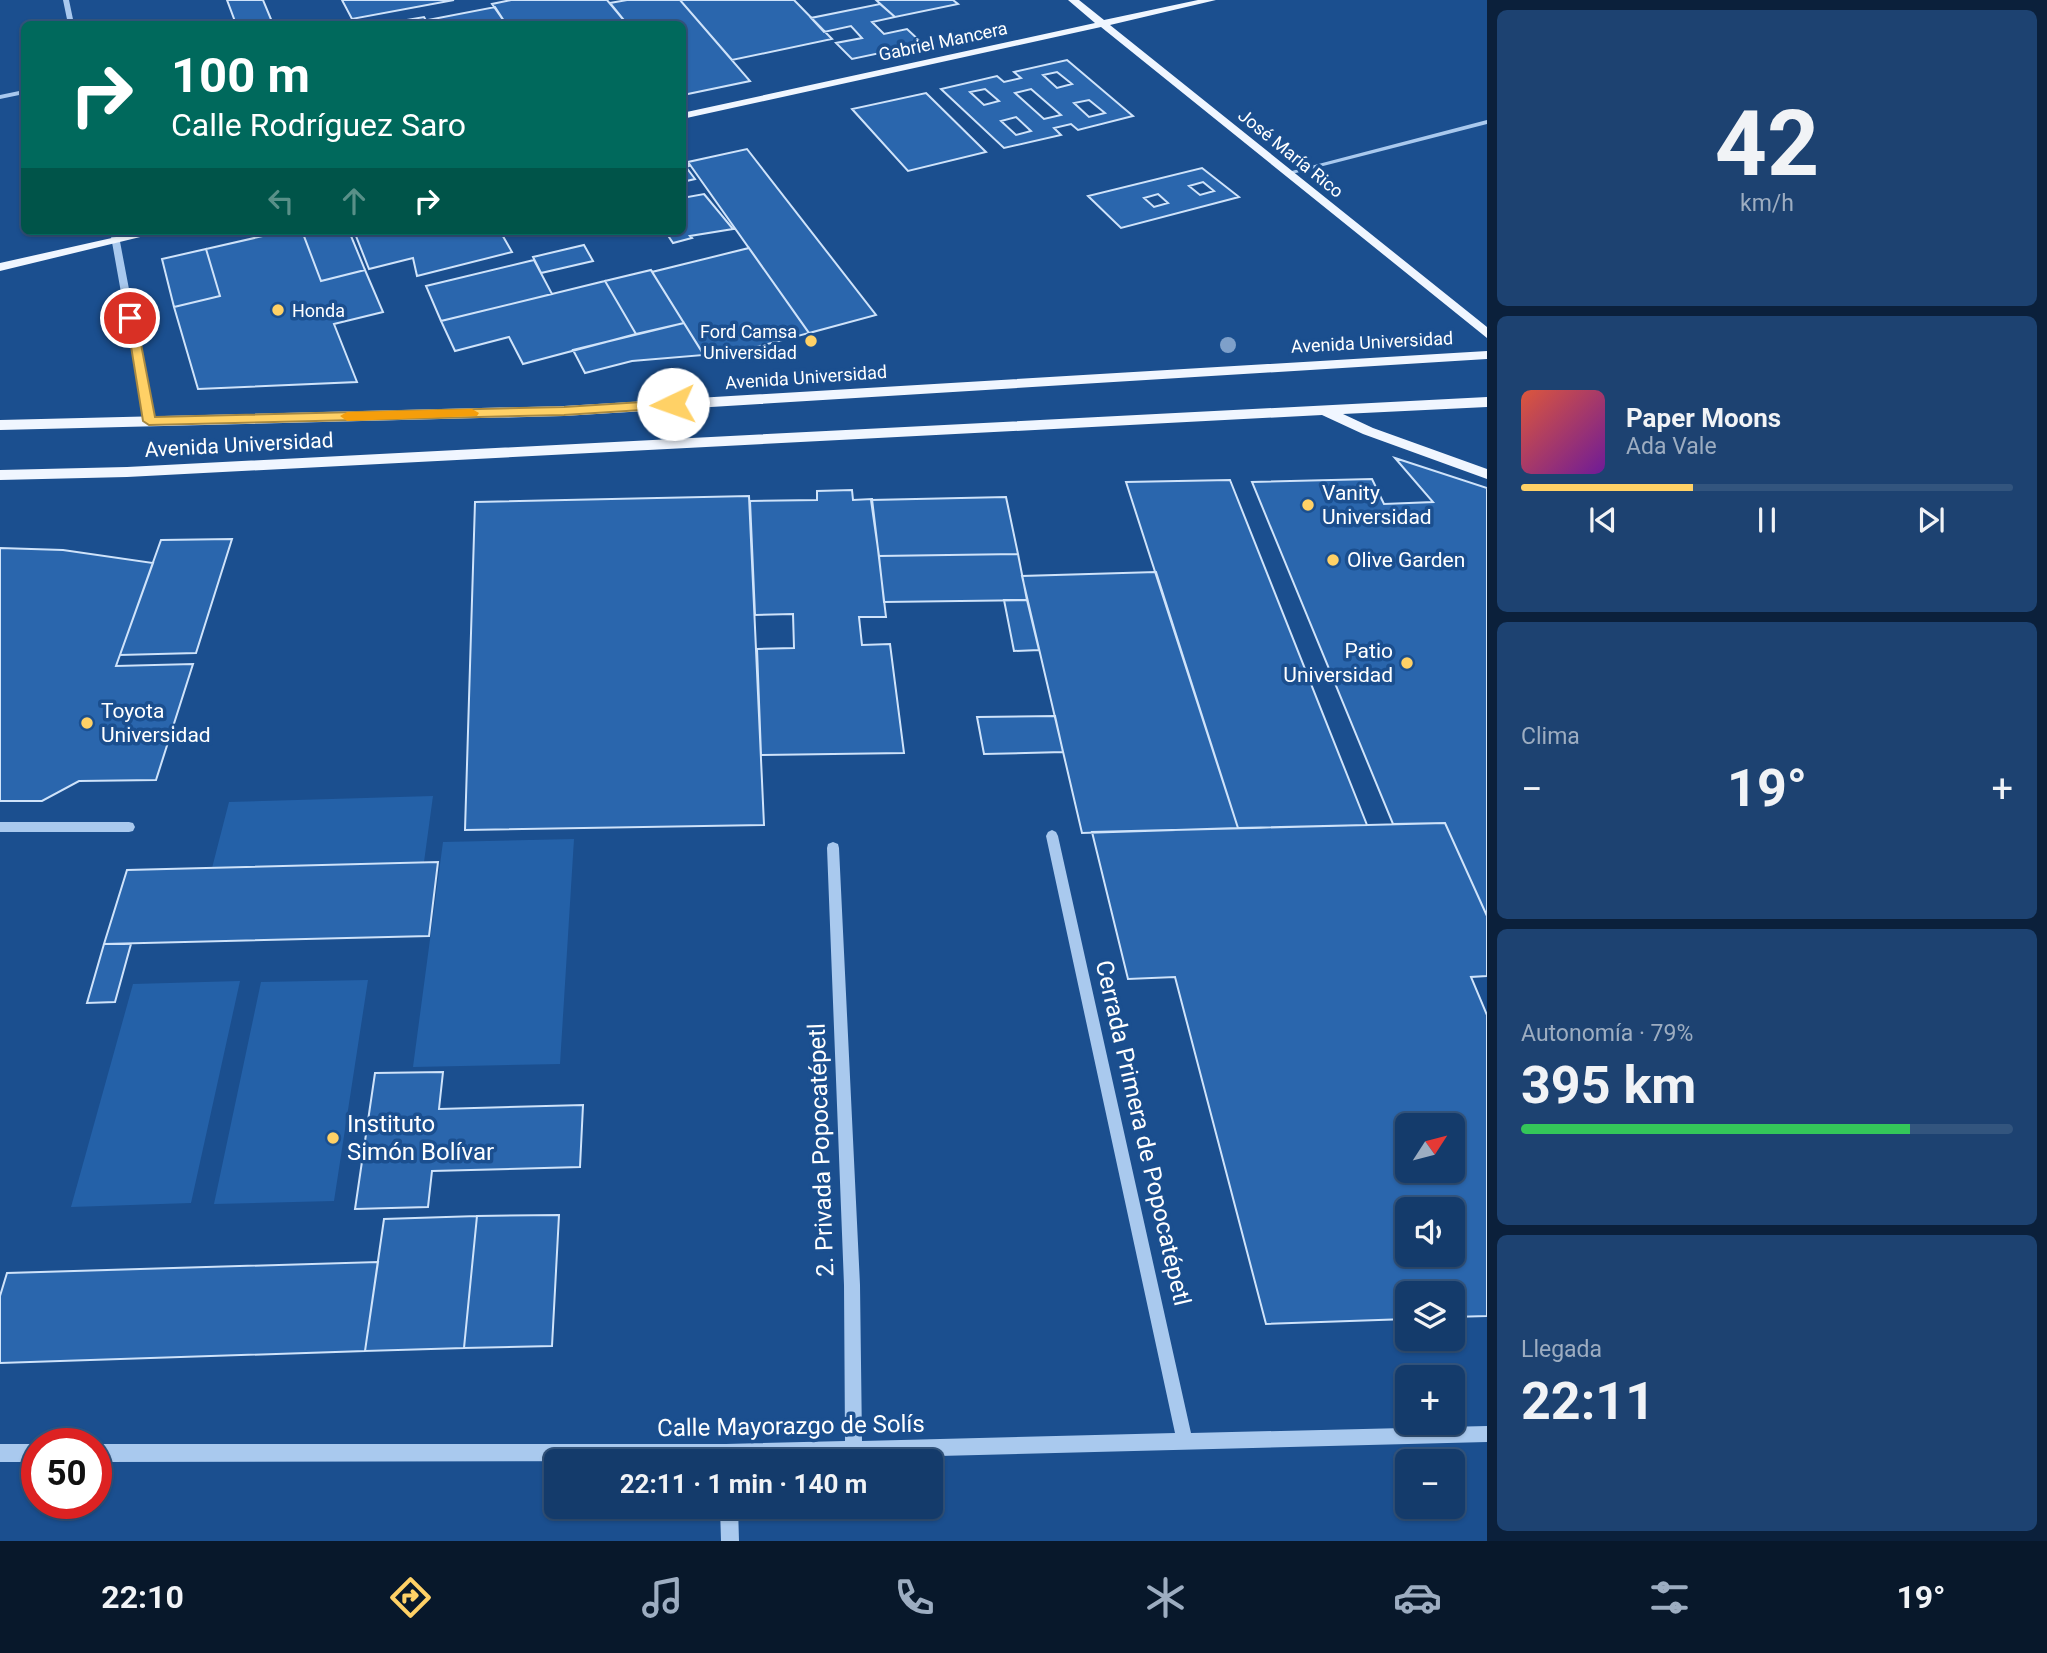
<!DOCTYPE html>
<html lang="es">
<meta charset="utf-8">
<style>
body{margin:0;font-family:Roboto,sans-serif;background:#1d4271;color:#f1f3f6;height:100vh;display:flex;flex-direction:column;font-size:26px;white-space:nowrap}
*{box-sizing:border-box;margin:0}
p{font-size:23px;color:#9dadc1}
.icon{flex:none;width:38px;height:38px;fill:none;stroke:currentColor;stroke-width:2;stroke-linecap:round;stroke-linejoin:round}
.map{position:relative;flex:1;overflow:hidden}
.drawer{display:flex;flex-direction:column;gap:10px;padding:10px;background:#0b203b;width:560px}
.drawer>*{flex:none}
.hud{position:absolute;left:21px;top:21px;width:665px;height:214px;border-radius:10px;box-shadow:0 2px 5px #0004,0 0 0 2px #33557e;background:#00695c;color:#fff;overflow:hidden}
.needle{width:46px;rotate:54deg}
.tools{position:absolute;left:1395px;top:1113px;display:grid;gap:14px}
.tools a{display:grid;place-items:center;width:70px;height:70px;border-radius:10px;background:#143b6b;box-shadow:0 2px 5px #0004,0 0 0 2px #33557e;font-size:35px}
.speed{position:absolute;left:21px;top:1428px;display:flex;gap:14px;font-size:35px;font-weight:700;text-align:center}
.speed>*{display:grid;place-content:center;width:91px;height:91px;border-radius:50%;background:#143b6b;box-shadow:0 2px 5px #0004,0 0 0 2px #33557e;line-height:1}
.speed .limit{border:10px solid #d22;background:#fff;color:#111}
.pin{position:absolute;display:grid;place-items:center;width:60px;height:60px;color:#fff;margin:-30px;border:4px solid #fff;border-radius:50%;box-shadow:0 2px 7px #0007}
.me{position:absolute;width:77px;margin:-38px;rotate:267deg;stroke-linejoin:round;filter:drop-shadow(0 0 5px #0008)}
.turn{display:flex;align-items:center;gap:24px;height:147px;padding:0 35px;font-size:32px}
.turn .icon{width:91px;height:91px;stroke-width:2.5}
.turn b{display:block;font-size:49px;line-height:60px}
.lanes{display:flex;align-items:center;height:66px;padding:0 35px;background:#0003;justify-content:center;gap:35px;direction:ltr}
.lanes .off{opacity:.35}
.big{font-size:52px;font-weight:700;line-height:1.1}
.drawer .widget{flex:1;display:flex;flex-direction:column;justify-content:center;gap:10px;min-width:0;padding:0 24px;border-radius:10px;background:#1d4271}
.drawer .dial{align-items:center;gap:0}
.dial b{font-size:91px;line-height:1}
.song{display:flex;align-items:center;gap:21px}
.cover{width:84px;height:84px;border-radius:10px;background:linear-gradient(135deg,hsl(10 70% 55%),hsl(280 70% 35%))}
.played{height:7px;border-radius:4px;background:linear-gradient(90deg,#ffd166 35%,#33557e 35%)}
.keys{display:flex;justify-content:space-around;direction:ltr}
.heat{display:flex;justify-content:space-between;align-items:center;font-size:38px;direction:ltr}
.charge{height:10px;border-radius:5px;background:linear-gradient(90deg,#34c759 79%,#33557e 0)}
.trip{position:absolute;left:544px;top:1449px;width:399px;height:70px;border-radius:10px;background:#143b6b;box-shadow:0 2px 5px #0004,0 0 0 2px #33557e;font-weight:700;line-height:70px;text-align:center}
.tab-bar{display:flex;height:112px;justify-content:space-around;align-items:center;background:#08182b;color:#9dadc1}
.tab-bar .icon{width:49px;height:49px}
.tab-bar .active{color:#ffd166}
.tab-bar b{font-size:32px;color:#f1f3f6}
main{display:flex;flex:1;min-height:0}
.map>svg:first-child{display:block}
.green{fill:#2461a8}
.building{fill:#2a66ad;stroke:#cfe3fa;stroke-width:2;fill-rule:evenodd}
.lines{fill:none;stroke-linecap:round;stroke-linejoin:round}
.minor{fill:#a9c9ee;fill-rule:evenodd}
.major{fill:#f0f6ff;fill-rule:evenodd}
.tree{fill:#7ea0ca}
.route{fill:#ffd166;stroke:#a68842;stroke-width:2}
.slow{fill:#f59e0b}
.poi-dot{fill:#ffd166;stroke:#1b4f8f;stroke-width:2.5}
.labels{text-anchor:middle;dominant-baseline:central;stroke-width:7;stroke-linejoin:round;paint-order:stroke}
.far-street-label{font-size:18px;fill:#fff;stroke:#1b4f8f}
.far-poi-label{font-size:18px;fill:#fff;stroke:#1b4f8f;text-anchor:start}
.street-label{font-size:21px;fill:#fff;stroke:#1b4f8f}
.poi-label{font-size:21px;fill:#fff;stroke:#1b4f8f;text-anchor:start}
.near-poi-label{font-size:24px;fill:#fff;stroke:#1b4f8f;text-anchor:start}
.near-street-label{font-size:24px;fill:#fff;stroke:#1b4f8f}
</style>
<main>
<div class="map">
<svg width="1487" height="1541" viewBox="0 0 1487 1541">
<rect width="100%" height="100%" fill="#1b4f8f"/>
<!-- green -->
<path class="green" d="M433,796L424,862L212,868L229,802Z
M574,839L560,1064L413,1067L443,842Z
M368,980L334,1201L214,1204L261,982Z
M240,981L191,1203L71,1207L133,984Z"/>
<!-- building -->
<path class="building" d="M227,0H263L273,24H236Z
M342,0H454L352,19Z
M511,0H607L627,24H506L492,4Z
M627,0H680L750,81L683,95L682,24H627L610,3Z
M680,0H794L832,39L732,60Z
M876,0H953L958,4L895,17Z
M880,4L895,17L872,22L884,34L907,29L923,44L852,59L836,43L862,38L851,26L824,32L811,18Z
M495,7L506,24H430L428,20Z
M424,17L428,24H383Z
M1067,60L1133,116L1078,130L1071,124L1054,128L1061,135L1004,148L941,89L997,76L1004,82L1021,78L1014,72ZM1057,72L1072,84L1057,88L1043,75ZM985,89L999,101L984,105L970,92ZM1031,89L1061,115L1044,119L1015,93ZM1089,100L1105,113L1089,117L1074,103ZM1016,117L1031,131L1016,135L1001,121Z
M926,93L986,152L908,171L852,109Z
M747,149L876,315L809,333L688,162Z
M682,156L689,166L686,167L695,179L682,182Z
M1202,168L1239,197L1121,228L1088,196ZM1203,182L1214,191L1200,195L1189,186ZM1158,194L1168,203L1154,207L1144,198Z
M704,194L733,229L690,236L692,238L673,243L665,231H682V198Z
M285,231H302L321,281L365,270L383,312L334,324L357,382L198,389L174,307L220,296L206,249Z
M302,231H349L365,270L321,281Z
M354,231H500L512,252L417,276L413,258L369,269Z
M584,245L593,261L541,273L533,257Z
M749,248L809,333L707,360L652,272Z
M206,249L220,296L174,307L162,259Z
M534,260L552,294L441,321L426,286Z
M651,270L684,323L636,334L605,281Z
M605,281L636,334L523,364L509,337L455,351L441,321Z
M684,323L704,355L632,361L585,373L573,350Z
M1395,458L1487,488V916L1445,823L1393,824L1252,482L1372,479L1384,504L1433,502Z
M1230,480L1367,825L1238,828L1126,482Z
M852,490L853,500L872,499L886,617H859L862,645L890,644L904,753L761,755L757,649L794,648L793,614L755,615L750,501L817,500V491Z
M749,496L764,825L465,830L475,502Z
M1006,497L1018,554L879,556L871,500Z
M232,539L196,653L120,655L161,540Z
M0,548L63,550L153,563L116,666L193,664L156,780L79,781L42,801H0Z
M1018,554L1027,600L884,602L879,556Z
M1156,572L1238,828L1082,833L1022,576Z
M1004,600H1027L1039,650L1014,651Z
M1055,716L1063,752L984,754L977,717Z
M1445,823L1487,916V976L1471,977L1487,1015V1316L1452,1317V1293H1407V1319L1266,1324L1175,977L1128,979L1092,832ZM1407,1125H1452V1171H1407ZM1407,1209H1452V1255H1407Z
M438,862L429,936L104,944L127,870Z
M104,944H131L115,1002L87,1003Z
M443,1072L439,1109L583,1105L580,1167L432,1171L428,1207L355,1209L375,1073Z
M559,1215L552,1346L464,1348L477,1216Z
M477,1216L464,1348L365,1351L384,1219Z
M378,1262L365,1351L0,1363V1296L7,1273Z"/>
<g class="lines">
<!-- minor -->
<path class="minor" d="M63,0H69L74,24H68Z
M24,90V94L0,99V95Z
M1487,120V124L1288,175L1284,173Z
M110,231H118L154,421L149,424L144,421Z
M0,822H129L133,823L135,827L133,831L129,832H0Z
M1052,830L1056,832L1058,836L1191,1433L1487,1426V1442L738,1461L96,1462V1444H726L845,1441L844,1285L827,848L828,844L833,842L838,844L839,848L860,1285L862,1441L1175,1433L1046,836L1048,832Z
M0,1444H37V1462H0Z
M720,1507H738L739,1541H721Z"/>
<!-- major -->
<path class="major" d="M1068,0H1079L1104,20L1198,0H1216L1110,25L1487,327V338L1101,27L682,119V113L1095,23Z
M143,231H165L0,271V263Z
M1487,351V359L564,416L0,430V420L564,406Z
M1487,397V407L1343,414L1373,428L1487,469V479L1363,434L1322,415L127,477L0,480V470L127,467Z"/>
</g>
<!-- trees -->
<circle class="tree" cx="1228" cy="345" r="8"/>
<!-- route -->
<path class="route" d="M126,315L136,318L155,417L564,407L673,400L679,404L673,408L564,415L149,425L143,421Z"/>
<!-- slow -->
<path class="slow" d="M472,409L479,413L477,416L347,421L340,416L347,412Z"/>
<!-- markers -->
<g class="poi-dot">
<circle cx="278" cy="310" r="7"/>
<circle cx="811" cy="341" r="7"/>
<circle cx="1308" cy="505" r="7"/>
<circle cx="1333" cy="560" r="7"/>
<circle cx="1407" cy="663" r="7"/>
<circle cx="87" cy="723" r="7"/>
<circle cx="333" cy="1138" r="7"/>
</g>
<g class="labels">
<!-- far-street labels -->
<g class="far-street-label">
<text transform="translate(943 41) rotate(-12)">Gabriel Mancera</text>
<text transform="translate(1291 153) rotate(39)">José María Rico</text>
<text transform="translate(1372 342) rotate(-3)">Avenida Universidad</text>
<text transform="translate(806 377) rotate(-4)">Avenida Universidad</text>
</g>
<!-- far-poi labels -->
<g class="far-poi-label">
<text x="292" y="310">Honda</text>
<text x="797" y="331" text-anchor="end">Ford Camsa<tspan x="797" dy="21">Universidad</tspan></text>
</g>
<!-- street labels -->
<g class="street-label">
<text transform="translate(239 445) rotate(-3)">Avenida Universidad</text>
</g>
<!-- poi labels -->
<g class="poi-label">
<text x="1322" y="493">Vanity<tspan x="1322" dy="24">Universidad</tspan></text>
<text x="1347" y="560">Olive Garden</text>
<text x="1393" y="651" text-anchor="end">Patio<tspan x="1393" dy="24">Universidad</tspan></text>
<text x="101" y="711">Toyota<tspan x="101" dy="24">Universidad</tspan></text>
</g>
<!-- near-poi labels -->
<g class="near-poi-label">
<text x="347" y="1124">Instituto<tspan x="347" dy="28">Simón Bolívar</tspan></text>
</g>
<!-- near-street labels -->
<g class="near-street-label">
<text transform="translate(1143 1133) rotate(77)">Cerrada Primera de Popocatépetl</text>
<text transform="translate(821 1150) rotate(-92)">2. Privada Popocatépetl</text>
<text transform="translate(791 1426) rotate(-1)">Calle Mayorazgo de Solís</text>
</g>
</g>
</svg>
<div class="tools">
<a><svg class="needle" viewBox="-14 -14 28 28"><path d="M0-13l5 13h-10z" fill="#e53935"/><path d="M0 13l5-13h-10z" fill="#9dadc1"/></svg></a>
<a><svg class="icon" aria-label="sound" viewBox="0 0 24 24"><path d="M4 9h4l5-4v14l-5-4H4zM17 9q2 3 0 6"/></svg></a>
<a><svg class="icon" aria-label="layers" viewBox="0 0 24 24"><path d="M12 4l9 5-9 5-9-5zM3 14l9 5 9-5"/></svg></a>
<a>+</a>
<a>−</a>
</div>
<div class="speed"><div class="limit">50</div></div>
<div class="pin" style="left:130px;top:318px;background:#d93025"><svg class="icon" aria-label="arrive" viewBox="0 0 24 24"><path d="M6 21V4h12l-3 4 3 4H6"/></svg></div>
<svg class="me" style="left:673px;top:404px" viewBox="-20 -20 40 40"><circle r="19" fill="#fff"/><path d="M0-13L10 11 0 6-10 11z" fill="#ffd166"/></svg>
<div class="trip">22:11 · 1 min · 140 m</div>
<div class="hud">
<div class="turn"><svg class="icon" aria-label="right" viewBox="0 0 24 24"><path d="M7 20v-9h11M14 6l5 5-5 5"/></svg><div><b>100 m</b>Calle Rodríguez Saro</div></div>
<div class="lanes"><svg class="icon off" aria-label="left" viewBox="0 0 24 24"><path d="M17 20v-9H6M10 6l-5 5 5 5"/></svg><svg class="icon off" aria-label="ahead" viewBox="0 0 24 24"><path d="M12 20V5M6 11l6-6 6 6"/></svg><svg class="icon" aria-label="right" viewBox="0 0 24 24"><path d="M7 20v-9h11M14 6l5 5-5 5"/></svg></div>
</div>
</div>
<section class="drawer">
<div class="widget dial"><b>42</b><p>km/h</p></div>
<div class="widget">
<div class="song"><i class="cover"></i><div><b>Paper Moons</b><p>Ada Vale</p></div></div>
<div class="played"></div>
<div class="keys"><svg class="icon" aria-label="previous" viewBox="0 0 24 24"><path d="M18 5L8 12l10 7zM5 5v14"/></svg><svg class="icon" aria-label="pause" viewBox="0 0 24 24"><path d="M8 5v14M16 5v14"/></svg><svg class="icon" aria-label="next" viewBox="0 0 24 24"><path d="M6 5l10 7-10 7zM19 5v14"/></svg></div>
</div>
<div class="widget"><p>Clima</p>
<div class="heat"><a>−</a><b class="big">19°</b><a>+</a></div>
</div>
<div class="widget"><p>Autonomía · 79%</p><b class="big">395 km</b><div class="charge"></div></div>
<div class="widget"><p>Llegada</p><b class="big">22:11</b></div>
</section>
</main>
<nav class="tab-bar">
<b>22:10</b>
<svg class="icon active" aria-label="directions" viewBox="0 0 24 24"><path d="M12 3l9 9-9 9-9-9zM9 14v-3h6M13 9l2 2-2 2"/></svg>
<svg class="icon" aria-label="music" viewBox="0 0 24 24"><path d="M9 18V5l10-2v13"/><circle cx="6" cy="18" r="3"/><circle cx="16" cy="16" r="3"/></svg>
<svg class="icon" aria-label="phone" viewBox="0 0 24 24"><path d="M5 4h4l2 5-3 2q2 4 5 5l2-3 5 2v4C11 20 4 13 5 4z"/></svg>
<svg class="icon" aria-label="climate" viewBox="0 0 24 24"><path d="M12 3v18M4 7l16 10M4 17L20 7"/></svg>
<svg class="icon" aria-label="car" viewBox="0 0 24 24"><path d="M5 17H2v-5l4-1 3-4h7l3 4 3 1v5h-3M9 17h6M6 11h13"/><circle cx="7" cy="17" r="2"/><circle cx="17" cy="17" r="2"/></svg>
<svg class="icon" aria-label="filters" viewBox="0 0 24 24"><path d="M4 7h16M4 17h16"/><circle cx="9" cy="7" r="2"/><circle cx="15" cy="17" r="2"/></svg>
<b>19°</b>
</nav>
